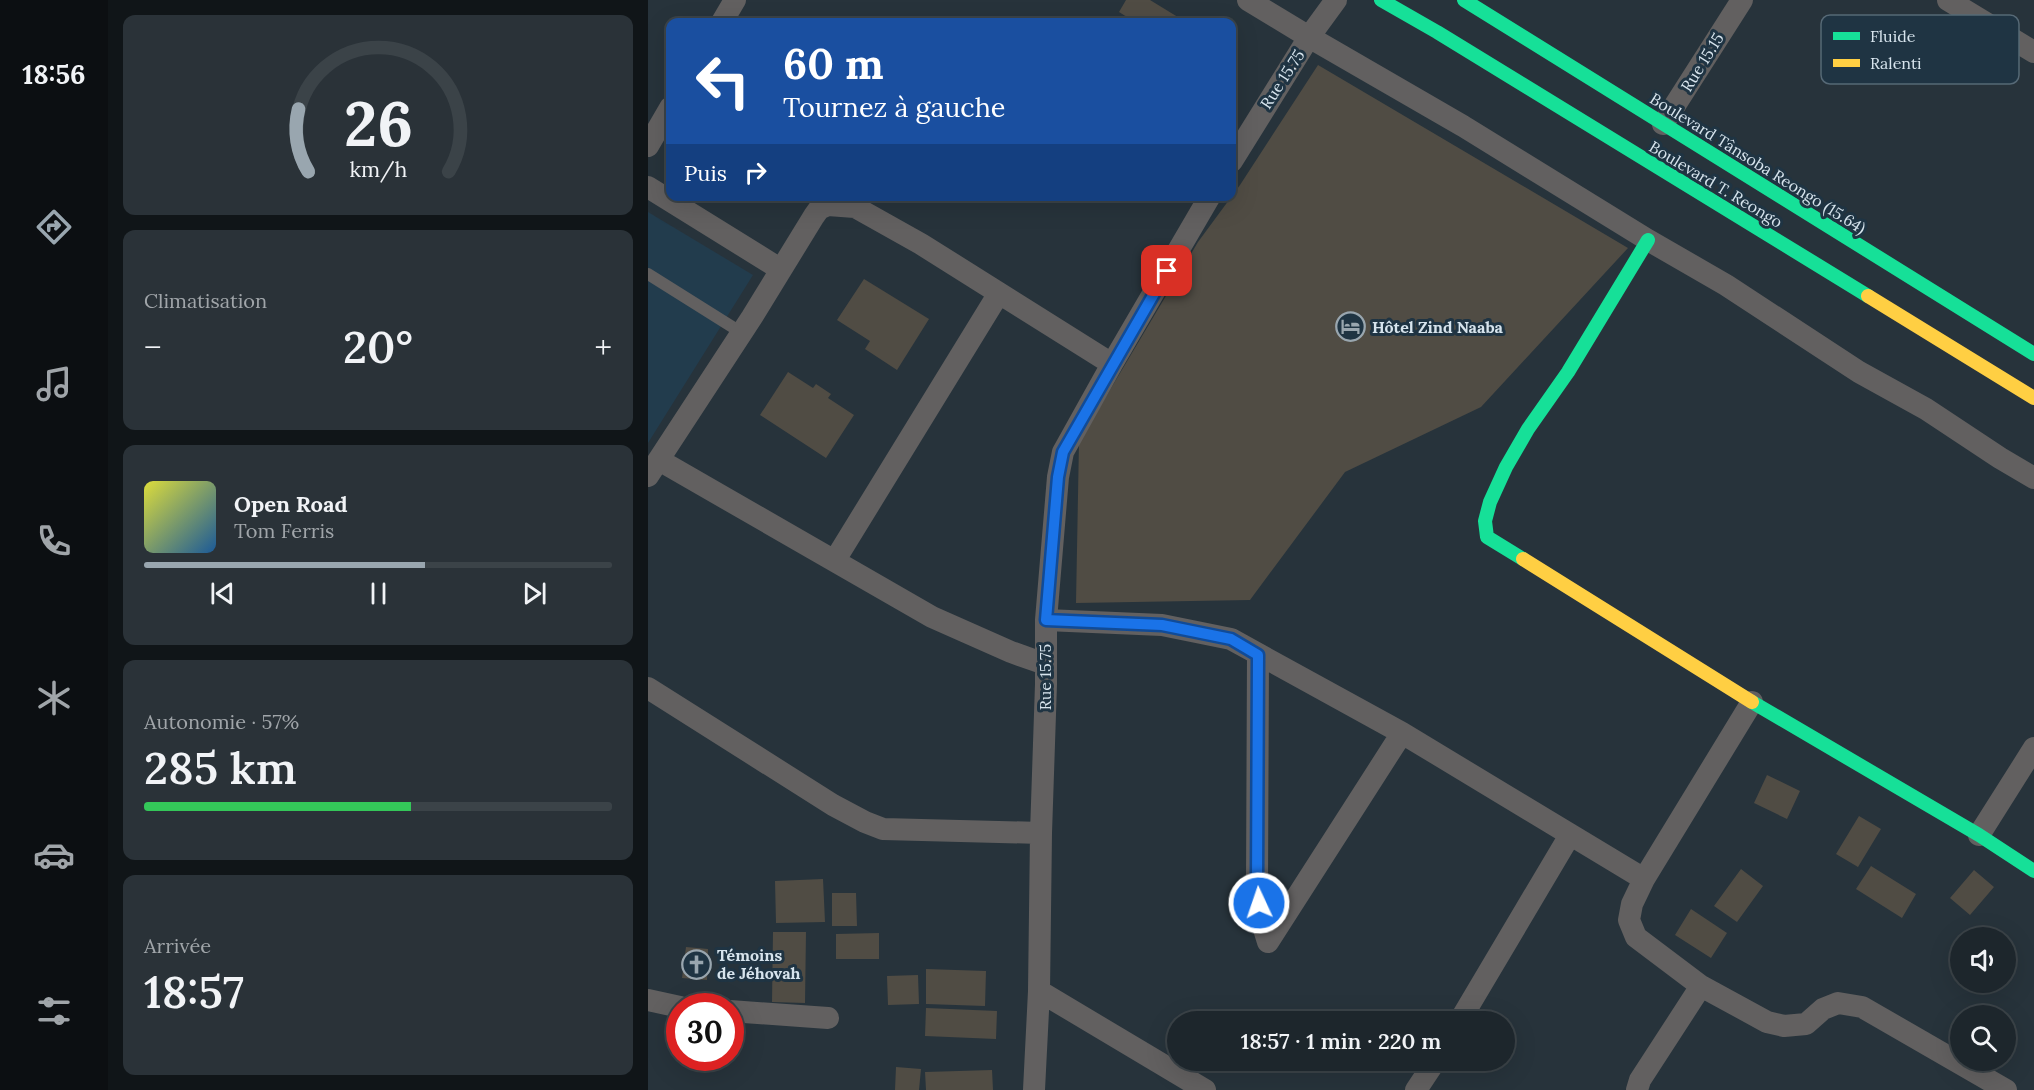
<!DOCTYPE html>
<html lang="fr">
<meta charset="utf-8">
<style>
body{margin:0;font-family:Lora,serif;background:#2a3238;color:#f1f3f6;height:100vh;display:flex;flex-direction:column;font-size:22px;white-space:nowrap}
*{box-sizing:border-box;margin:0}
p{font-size:20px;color:#a0a5a9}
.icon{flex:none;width:33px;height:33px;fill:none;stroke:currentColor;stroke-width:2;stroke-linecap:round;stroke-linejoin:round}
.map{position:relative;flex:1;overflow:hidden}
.sheet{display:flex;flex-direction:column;gap:15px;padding:15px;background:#101518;width:540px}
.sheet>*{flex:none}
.guide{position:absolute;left:18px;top:18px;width:570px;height:183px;border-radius:12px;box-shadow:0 6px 24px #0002,0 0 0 2px #3b4348;background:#1a4fa0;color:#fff;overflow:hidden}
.tools{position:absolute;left:1302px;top:927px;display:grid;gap:12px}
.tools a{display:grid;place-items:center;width:66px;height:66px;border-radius:50%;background:#1d262c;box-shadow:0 6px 24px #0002,0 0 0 2px #3b4348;font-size:30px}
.speed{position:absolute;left:18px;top:993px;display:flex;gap:12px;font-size:30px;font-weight:700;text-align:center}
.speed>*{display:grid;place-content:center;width:78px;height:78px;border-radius:50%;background:#1d262c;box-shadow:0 6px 24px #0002,0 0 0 2px #3b4348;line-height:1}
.speed .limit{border:9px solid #d22;background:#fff;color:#111}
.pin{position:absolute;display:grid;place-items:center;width:51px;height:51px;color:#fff;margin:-26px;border-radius:12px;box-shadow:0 3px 9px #0006}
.me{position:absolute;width:66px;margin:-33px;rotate:357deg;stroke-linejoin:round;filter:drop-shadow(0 0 4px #0008)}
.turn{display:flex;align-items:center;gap:21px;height:126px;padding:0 18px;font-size:27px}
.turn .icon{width:78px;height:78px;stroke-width:2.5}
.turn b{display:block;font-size:42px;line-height:51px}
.then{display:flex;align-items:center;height:57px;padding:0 18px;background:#0003;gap:12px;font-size:22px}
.big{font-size:45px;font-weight:600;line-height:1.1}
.sheet .card{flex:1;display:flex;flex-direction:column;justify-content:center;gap:9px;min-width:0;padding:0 21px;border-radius:12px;background:#2a3238}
.sheet .dial{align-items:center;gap:0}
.dial svg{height:156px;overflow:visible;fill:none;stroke:#3b4348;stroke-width:7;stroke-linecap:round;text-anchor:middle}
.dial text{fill:#f1f3f6;stroke:none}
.song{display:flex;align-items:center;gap:18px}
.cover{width:72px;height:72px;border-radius:9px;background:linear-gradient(135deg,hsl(60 70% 55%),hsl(210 70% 35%))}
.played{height:6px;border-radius:3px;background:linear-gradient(90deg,#99a6af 60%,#3b4348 60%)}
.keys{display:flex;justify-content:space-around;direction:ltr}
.heat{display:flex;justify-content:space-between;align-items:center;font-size:33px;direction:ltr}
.charge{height:9px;border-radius:4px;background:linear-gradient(90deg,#34c759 57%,#3b4348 0)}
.trip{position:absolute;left:519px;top:1011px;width:348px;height:60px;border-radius:30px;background:#1d262c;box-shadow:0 6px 24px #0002,0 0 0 2px #3b4348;font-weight:600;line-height:60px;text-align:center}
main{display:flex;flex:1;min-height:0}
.dock{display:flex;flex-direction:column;width:108px;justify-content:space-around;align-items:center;background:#0c0f12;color:#a0a5a9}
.dock .icon{width:42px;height:42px}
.dock .active{color:#99a6af}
.dock b{font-size:27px;color:#f1f3f6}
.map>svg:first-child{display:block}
.built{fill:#223c4d}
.building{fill:#504c44}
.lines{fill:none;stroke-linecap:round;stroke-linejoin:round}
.lane{stroke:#626060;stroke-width:12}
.street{stroke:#626060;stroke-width:22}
.fast{stroke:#16e098;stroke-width:14}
.slow{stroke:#ffcf43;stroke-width:14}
.route-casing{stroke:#114b97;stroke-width:15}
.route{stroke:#1a73e8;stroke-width:10}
.labels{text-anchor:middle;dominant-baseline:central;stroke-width:6;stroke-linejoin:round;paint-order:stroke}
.street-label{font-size:16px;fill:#d7e4ed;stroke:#1f3443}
.poi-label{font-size:16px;font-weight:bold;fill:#d7e4ed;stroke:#1f3443;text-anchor:start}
.key{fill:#1f3443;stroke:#566976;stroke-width:1.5}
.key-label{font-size:16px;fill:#d7e4ed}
</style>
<main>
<nav class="dock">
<b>18:56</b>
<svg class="icon active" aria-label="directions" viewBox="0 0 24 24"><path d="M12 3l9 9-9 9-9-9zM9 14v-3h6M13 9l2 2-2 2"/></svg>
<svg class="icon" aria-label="music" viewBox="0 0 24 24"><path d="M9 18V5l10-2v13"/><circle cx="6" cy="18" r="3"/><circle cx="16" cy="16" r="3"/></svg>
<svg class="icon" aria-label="phone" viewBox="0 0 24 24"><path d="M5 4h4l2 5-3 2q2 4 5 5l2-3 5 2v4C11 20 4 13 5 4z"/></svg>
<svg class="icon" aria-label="climate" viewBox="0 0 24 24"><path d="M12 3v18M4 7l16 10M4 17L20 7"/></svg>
<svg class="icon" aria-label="car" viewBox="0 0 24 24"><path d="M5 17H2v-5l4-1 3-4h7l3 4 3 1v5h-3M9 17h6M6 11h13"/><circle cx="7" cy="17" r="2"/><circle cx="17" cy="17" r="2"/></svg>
<svg class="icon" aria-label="filters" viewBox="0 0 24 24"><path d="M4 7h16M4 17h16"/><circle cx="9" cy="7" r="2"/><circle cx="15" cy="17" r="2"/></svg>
</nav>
<section class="sheet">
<div class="card dial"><svg viewBox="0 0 100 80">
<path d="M14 69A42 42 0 1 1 86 69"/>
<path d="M14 69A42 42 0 0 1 9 37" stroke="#99a6af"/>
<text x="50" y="56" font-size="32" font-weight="700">26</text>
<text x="50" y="72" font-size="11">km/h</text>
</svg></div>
<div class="card"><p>Climatisation</p>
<div class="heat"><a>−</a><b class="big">20°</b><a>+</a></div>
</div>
<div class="card">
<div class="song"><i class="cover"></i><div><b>Open Road</b><p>Tom Ferris</p></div></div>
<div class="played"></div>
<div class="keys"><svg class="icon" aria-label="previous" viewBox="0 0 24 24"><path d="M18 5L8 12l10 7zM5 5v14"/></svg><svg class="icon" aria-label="pause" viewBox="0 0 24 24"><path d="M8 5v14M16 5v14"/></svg><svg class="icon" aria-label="next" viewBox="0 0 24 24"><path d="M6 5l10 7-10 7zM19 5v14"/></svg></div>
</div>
<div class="card"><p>Autonomie · 57%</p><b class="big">285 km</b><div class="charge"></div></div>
<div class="card"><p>Arrivée</p><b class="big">18:57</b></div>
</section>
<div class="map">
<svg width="1386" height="1090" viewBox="0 0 1386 1090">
<rect width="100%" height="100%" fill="#27333b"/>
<!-- built -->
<path class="built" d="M0,212L105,275L0,443Z"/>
<!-- building -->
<path class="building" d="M478,0H502L538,22H487L471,12Z
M670,65L980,248L833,407L697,472L602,600L428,603L431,442L550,242L592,185Z
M216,279L281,319L249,370L217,349L222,341L189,320Z
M140,372L165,388L168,384L183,394L180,398L206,415L178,458L112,415Z
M1119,775L1152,791L1139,819L1106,803Z
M1211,816L1233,829L1210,867L1188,854Z
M1223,866L1268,894L1254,918L1208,889Z
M1093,869L1115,886L1089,922L1066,906Z
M1326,870L1346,887L1322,915L1302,898Z
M175,879L177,922L128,923L127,881Z
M184,893H208L209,926H184Z
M1043,909L1079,933L1063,958L1027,935Z
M125,932H158L157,1003L124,1002Z
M231,933V959H188V934Z
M38,947L60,949L59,980L34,978Z
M278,969L338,971L337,1006L278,1004Z
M270,975L271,1004L240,1005L239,976Z
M278,1008L349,1011L348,1039L277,1036Z
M248,1067L273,1069L271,1090H247Z
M344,1070L345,1090H278L277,1072Z"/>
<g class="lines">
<!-- lane -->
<path class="lane" d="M0,274L94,333"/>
<!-- street -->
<path class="street" d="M600,0L661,37L815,126L1000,240L1078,285L1211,372L1278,409L1352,458L1386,478
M1300,0L1386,52
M74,22L87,0
M1015,124L1094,0
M0,146L22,108
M584,161L661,37L688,0
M0,187L132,269
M11,460L284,617L363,652L397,664
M0,476L104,317L166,216L171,209L180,205L207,207L273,244L464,364
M187,560L351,293
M398,620L514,625L583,639L754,733L996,879
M610,655L609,886L613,919L620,942
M0,688L185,805L217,822L235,829L393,833
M1104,702L996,879L984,904L981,920L988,937L1053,986L1119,1022L1136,1026L1158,1024L1175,1009L1190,1003L1214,1007L1358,1090
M1331,835L1386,748
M620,942L754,733
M391,991L557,1090
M0,1000L32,1007
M82,1011L180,1018
M811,1022L922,835
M386,1090L391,991L393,833L398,684V620L410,477L415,452L464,364L562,196
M768,1090L788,1060
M989,1090L992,1080L1053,986"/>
<!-- fast -->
<path class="fast" d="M733,0L789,32L1220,296
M816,0L1386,354
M875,559L839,537L837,521L842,502L858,467L880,429L920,372L1000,240
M1104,702L1331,835L1386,871"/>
<!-- slow -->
<path class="slow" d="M1220,296L1386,398
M875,559L1104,702"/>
</g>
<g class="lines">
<defs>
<path id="route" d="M519,271L415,452L410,477L398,620L514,625L583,639L610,655L609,886L611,903"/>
</defs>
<!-- route casing -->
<use href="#route" class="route-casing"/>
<!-- route -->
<use href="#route" class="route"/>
</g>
<!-- icons -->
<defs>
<symbol id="hotel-ring" viewBox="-11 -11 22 22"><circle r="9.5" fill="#1f3443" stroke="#99a6af" stroke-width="1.5"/><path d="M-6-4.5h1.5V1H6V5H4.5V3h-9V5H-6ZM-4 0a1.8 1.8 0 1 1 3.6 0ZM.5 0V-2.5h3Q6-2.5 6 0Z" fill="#99a6af"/></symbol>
<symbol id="church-ring" viewBox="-11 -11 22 22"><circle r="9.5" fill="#1f3443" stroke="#99a6af" stroke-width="1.5"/><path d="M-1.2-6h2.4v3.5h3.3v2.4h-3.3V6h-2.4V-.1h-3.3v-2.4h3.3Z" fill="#99a6af"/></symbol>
</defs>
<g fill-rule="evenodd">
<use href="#hotel-ring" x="686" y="310" width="33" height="33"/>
<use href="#church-ring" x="32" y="948" width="33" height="33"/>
</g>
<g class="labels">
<!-- street labels -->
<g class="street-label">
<text transform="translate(1054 62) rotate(-58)">Rue 15.15</text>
<text transform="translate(634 79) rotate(-57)">Rue 15.75</text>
<text transform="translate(1110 163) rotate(32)">Boulevard Tânsoba Reongo (15.64)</text>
<text transform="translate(1068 184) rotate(31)">Boulevard T. Reongo</text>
<text transform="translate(397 677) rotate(-90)">Rue 15.75</text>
</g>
<!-- poi labels -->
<g class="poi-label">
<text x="724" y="327">Hôtel Zind Naaba</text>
<text x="69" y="955">Témoins<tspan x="69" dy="18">de Jéhovah</tspan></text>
</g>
</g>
<!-- legend -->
<rect x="1173" y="15" width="198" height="69" rx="9" class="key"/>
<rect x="1185" y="32" width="27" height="8" fill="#16e098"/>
<rect x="1185" y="59" width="27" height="8" fill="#ffcf43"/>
<g class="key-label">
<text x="1222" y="42">Fluide</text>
<text x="1222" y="69">Ralenti</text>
</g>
</svg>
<div class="tools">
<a><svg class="icon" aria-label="sound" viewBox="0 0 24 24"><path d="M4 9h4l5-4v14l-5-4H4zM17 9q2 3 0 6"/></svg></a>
<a><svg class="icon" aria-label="search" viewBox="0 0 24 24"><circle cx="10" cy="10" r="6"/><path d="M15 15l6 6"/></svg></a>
</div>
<div class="speed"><div class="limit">30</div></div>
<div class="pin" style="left:519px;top:271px;background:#d93025"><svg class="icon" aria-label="arrive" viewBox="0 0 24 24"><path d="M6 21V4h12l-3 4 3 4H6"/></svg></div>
<svg class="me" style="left:611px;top:903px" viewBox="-20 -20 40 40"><circle r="17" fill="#1a73e8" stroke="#fff" stroke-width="3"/><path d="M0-11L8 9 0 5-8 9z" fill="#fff"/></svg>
<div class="trip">18:57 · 1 min · 220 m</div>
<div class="guide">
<div class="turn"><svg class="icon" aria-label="left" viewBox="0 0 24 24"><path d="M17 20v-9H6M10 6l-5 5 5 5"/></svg><div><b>60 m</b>Tournez à gauche</div></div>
<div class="then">Puis<svg class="icon" aria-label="right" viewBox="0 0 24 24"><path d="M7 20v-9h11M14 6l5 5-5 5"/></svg></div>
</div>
</div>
</main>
